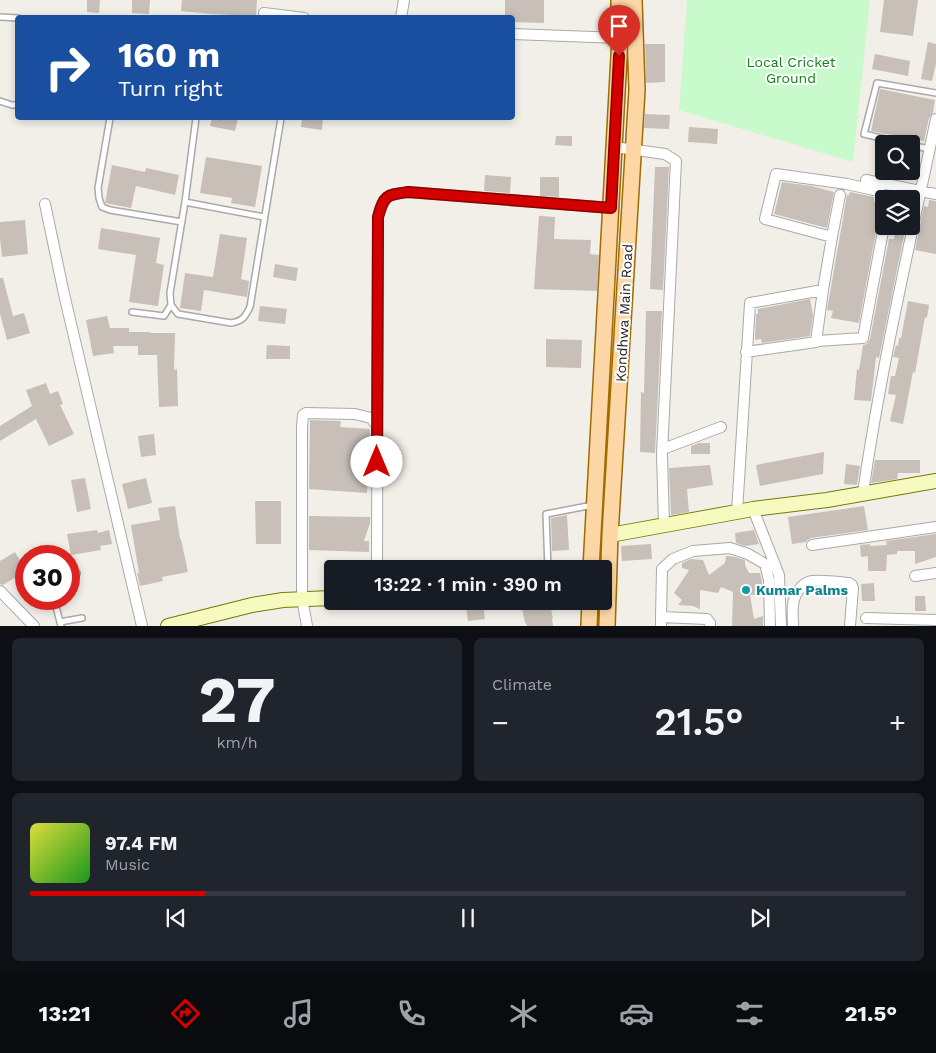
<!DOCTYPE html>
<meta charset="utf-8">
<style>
body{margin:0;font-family:"Work Sans",sans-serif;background:#20242c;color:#f1f3f6;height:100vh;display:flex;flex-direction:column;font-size:19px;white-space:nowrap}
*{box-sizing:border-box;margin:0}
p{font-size:16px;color:#9ea1a6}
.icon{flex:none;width:28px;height:28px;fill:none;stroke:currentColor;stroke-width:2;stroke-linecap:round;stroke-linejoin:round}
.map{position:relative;height:626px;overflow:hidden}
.drawer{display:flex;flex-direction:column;gap:12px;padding:12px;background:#0d0f14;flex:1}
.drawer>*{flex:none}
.top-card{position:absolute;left:15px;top:15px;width:500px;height:105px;border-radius:5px;box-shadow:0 2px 8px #0003;background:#1a4fa0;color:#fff;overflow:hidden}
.fabs{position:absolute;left:875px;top:135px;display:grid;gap:10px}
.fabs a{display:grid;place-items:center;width:45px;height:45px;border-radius:5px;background:#171b24;box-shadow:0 2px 8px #0003;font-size:25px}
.speed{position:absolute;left:15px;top:545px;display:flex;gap:10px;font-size:25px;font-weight:700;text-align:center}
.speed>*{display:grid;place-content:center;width:65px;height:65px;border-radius:50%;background:#171b24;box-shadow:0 2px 8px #0003;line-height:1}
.speed .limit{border:8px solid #d22;background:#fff;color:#111}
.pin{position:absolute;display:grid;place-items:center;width:42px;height:42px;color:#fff;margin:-51px -21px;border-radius:50% 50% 50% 0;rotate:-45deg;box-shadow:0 0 5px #0007}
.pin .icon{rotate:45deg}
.me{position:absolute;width:55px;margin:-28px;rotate:0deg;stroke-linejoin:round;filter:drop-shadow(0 0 4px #0008)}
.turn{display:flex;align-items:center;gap:18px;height:105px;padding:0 20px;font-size:22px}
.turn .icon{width:65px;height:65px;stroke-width:2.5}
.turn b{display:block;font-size:35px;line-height:42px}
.big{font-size:38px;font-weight:600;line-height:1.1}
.drawer .tile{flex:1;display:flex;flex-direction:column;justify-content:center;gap:8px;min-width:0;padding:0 18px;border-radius:8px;background:#20242c}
.drawer .dial{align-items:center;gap:0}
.dial b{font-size:65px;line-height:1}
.song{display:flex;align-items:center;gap:15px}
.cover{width:60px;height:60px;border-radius:8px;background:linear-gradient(135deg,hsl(60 70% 55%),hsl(120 70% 35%))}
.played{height:5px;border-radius:2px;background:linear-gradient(90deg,#d40000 20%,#363941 20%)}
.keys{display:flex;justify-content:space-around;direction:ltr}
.heat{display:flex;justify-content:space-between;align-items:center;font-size:28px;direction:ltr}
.drawer .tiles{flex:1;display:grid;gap:12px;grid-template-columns:1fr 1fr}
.tile:last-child{grid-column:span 2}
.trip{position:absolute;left:324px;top:560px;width:288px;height:50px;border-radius:5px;background:#171b24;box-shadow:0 2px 8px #0003;font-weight:600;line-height:50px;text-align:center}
.dock{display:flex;height:80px;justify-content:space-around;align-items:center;background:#090b0e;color:#9ea1a6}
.dock .icon{width:35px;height:35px}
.dock .current{color:#d40000}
.dock b{font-size:22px;color:#f1f3f6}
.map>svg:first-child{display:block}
.park{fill:#c8facc}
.building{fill:#c7bfb8}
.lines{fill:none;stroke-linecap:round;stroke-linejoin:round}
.lane-casing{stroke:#a9a9a9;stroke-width:8}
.street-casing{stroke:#a9a9a9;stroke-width:12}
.secondary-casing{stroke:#707d05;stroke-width:16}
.primary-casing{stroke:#a06b00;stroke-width:18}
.lane{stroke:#fff;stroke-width:5}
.street{stroke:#fff;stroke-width:10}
.secondary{stroke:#f7fabf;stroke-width:14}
.primary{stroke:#fcd6a4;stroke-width:15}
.route-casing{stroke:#8a0000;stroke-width:12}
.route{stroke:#d40000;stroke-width:9}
.culture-dot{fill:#0f9aa8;stroke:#fff;stroke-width:2}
.labels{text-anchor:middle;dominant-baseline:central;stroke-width:4;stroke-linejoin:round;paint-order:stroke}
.park-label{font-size:14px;fill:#0c8416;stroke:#fff}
.street-label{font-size:14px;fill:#222;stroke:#fff}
.culture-label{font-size:14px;font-weight:bold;fill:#0d838f;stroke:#fff;text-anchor:start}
</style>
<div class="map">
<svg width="936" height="626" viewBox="0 0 936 626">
<rect width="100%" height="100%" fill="#f2efe9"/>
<!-- park -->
<path class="park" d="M687,0H870L853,162L679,110Z"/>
<!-- building -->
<path class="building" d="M87,0H100L99,13L87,12Z
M132,0H150L149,14L132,13Z
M182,0H257L256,16L211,14L181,11Z
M505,0H544V23L512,22V18H505Z
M884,0H918L913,36L880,32Z
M928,42L936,44V64L932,81L921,79Z
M645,44H665V82L646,83Z
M875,54L910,61L908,76L872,69Z
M880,89L935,100L933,113L929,118L924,141L871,131Z
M645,114L670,115L669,129L644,128Z
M212,118H238L235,131L210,126Z
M302,118H323L322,130L301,127Z
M689,127L718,129L717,144L688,142Z
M556,136H572V146L555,145Z
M206,157L262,166L255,207L231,203L232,198L200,193Z
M112,165L145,172L146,168L179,175L175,195L136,186L131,208L105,203Z
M655,167H669L663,290L650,289Z
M485,175L511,177L510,193L484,191Z
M540,177H559V197L540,196Z
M782,182L812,186L834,192L827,228L774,214Z
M850,192L874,197V202L880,203L881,205L859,323L831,318L833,311L827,310L847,195H849Z
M929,200L936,201V254L915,250L924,206L928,207Z
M539,216L555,217L554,239L591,240L590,254L599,255L597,291L534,289Z
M25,220L28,254L2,257L0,238V222Z
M896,226H906L879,358L876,357L871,401L854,400L857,369L859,370L863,345L867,344L870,339L889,239H894Z
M101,228L160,238L156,263L164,265L158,306L129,302L136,255L98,249Z
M220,234L247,238L241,279L249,281L247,297L204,290L201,311L180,308L185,273L213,277Z
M275,264L298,268L296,281L273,277Z
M0,278H3L13,316L24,313L30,333L7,340L0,314Z
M810,299L813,315L810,336L762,343L761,339L755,340L756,314H758V309Z
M908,301L929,305L927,318L925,317L915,373L913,372L903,424L890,421L896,395L888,394L891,376H895L899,358L893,357L896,345L898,346L899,338H901Z
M260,306L287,309L285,324L258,321Z
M646,311H662L655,453L640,452L641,392L644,393Z
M107,316L110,328H129V332H150V333H175L174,370L177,369L178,406L159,407L157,355H138V346H113L114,353L93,356L86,320Z
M546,339L582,340L581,368L546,367Z
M267,345L290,346V359H266Z
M46,383L50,394L58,391L63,404L60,405L74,434L49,446L36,419L0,441V426L32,406L26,390Z
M310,420L341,421L340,427L370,429L367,493L309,489Z
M154,434L156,455L141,457L138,436Z
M699,443H710V454H691V446Z
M824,452L823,474L760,486L756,465Z
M875,460H920V473H898L897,479L871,483Z
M846,464L860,466L857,485L844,484Z
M710,465L713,485L687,489L689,512L671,515L669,468Z
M85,478L91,509L77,512L71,480Z
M146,478L152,503L128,509L122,484Z
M255,501H281V544H256Z
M175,506L180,539H181L188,572L162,577L163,581L140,586L137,573H139L131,525L160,520L158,508Z
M864,506L868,530L811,538L807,540L806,542L792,544L788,517Z
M567,515L569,550L552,551L551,518Z
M309,516L370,517V523L364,541H369V552L309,550Z
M97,530L98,533L109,530L112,544L100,546L101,550L71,555L67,534Z
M754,530L759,544L745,546L736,543L735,533Z
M936,534V557L915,564V551H897V554L887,555L886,571H868V556L861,557L860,545L870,544V546L887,545L886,541Z
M651,544L652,559L622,561L621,546Z
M15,552L26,571L3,585L0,584V561Z
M726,556L735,557L745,560V565L749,573H760L762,581V595H750L754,619L763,616V626H732L733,592L721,587L718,593L700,590V609L693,606L678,605L682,600L674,593L689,570L682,568V563L691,559L703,560L709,575L725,563Z
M874,583L875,601H862L861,584Z
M915,596H925L926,611H915Z
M538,601H545L546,606L550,605L553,618L552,619L553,626H527L526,623H525L521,604Z
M483,605L485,619L468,621L466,607Z"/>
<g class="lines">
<defs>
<path id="lane" d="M0,17L18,18
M0,101L12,105H18
M110,118L98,188L99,198L102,207L110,210L182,222
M196,118L185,202L170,293L171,305L178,314L231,323C243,321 245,317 250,307L281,118
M907,144L864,134L877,83L936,93
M911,145L929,149
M185,202L264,217
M132,312L164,316L171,305
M548,569L546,514L593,505
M69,575L77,573
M54,599L61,626
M60,622L82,618"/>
<path id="street" d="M264,13L304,18
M401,18L404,0
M512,34L620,38
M614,147L665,154L676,161L662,454L664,525
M866,180L936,194
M45,204L64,294L142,626
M832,237L840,195
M817,341L863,338L884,226
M746,352L816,342L823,290
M663,449L721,427
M863,493C881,367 910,243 936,119
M753,509L779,575L781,626
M737,512L750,303L823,290L832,237L765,219L776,174L847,184L878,191L884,195L885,199
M812,545L936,527
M377,569L378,217C384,195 386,195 408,192L611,208
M915,576L936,573
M0,591L34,626
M661,617L662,569L673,559L693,551L730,548L748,554L765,564L769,580L770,626
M866,618L936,620
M307,626L302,598V427L303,415L306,413L355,414L371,418L377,426
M661,626V617L707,619L710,623V626
M793,626C793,619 792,612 793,605C794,595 801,583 812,581C822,580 839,582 849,583L852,585L853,588L850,626"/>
<path id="secondary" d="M610,535L753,509L827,500L936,481
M168,626L252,605L283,600L332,598"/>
<path id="primary" d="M591,569L620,38L619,0
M589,626L590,601
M607,626L610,535L637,90L634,0"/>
</defs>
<!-- lane casing -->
<use href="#lane" class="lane-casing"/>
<!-- street casing -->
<use href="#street" class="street-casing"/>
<!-- secondary casing -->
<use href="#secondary" class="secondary-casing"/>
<!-- primary casing -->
<use href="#primary" class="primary-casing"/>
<!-- lane -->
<use href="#lane" class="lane"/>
<!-- street -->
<use href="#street" class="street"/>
<!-- secondary -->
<use href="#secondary" class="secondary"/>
<!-- primary -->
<use href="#primary" class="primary"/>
</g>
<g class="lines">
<defs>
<path id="route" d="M377,462L378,217C384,195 386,195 408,192L611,208L619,56"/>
</defs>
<!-- route casing -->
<use href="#route" class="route-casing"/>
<!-- route -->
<use href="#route" class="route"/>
</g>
<!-- markers -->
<circle class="culture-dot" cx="746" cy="590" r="5"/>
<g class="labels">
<!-- park labels -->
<g class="park-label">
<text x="791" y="62">Local Cricket<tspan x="791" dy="16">Ground</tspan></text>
</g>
<!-- street labels -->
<g class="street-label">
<text transform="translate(624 313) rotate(-87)">Kondhwa Main Road</text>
</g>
<!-- culture labels -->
<g class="culture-label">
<text x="756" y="590">Kumar Palms</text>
</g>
</g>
</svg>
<div class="fabs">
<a><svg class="icon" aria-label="search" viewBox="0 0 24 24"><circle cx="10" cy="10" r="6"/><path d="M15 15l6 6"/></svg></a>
<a><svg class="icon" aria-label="layers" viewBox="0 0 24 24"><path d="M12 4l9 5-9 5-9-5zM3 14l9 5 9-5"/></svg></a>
</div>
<div class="speed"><div class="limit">30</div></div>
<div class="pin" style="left:619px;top:56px;background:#d93025"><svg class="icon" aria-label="arrive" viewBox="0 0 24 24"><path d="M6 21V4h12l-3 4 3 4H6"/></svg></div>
<svg class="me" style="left:377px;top:462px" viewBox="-20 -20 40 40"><circle r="19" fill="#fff"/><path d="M0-13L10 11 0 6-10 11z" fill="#d40000"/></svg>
<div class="trip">13:22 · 1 min · 390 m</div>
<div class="top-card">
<div class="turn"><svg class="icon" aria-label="right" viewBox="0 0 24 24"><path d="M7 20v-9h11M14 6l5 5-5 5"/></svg><div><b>160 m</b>Turn right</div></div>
</div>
</div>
<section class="drawer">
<div class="tiles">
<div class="tile dial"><b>27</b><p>km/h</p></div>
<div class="tile"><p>Climate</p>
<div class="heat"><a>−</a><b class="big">21.5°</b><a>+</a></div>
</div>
<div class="tile">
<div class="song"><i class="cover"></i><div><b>97.4 FM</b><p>Music</p></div></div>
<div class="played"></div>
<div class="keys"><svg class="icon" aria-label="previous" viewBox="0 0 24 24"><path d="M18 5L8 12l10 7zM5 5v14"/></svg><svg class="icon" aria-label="pause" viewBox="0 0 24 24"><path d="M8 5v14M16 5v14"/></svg><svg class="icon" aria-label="next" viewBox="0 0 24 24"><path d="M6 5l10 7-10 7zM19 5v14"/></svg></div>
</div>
</div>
</section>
<nav class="dock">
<b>13:21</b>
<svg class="icon current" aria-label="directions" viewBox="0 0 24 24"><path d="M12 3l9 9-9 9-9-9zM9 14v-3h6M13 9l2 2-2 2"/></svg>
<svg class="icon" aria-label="music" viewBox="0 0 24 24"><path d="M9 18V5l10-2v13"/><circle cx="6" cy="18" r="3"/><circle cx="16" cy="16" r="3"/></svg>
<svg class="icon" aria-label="phone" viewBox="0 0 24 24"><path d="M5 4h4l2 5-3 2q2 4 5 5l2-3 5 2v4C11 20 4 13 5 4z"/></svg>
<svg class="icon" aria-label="climate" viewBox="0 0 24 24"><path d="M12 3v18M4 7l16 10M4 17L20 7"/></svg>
<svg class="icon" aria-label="car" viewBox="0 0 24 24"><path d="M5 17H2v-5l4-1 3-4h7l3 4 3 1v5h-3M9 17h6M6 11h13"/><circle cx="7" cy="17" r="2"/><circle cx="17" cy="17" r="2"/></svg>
<svg class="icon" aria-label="filters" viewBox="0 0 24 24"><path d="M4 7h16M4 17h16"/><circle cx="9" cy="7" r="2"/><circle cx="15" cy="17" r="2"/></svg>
<b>21.5°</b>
</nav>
